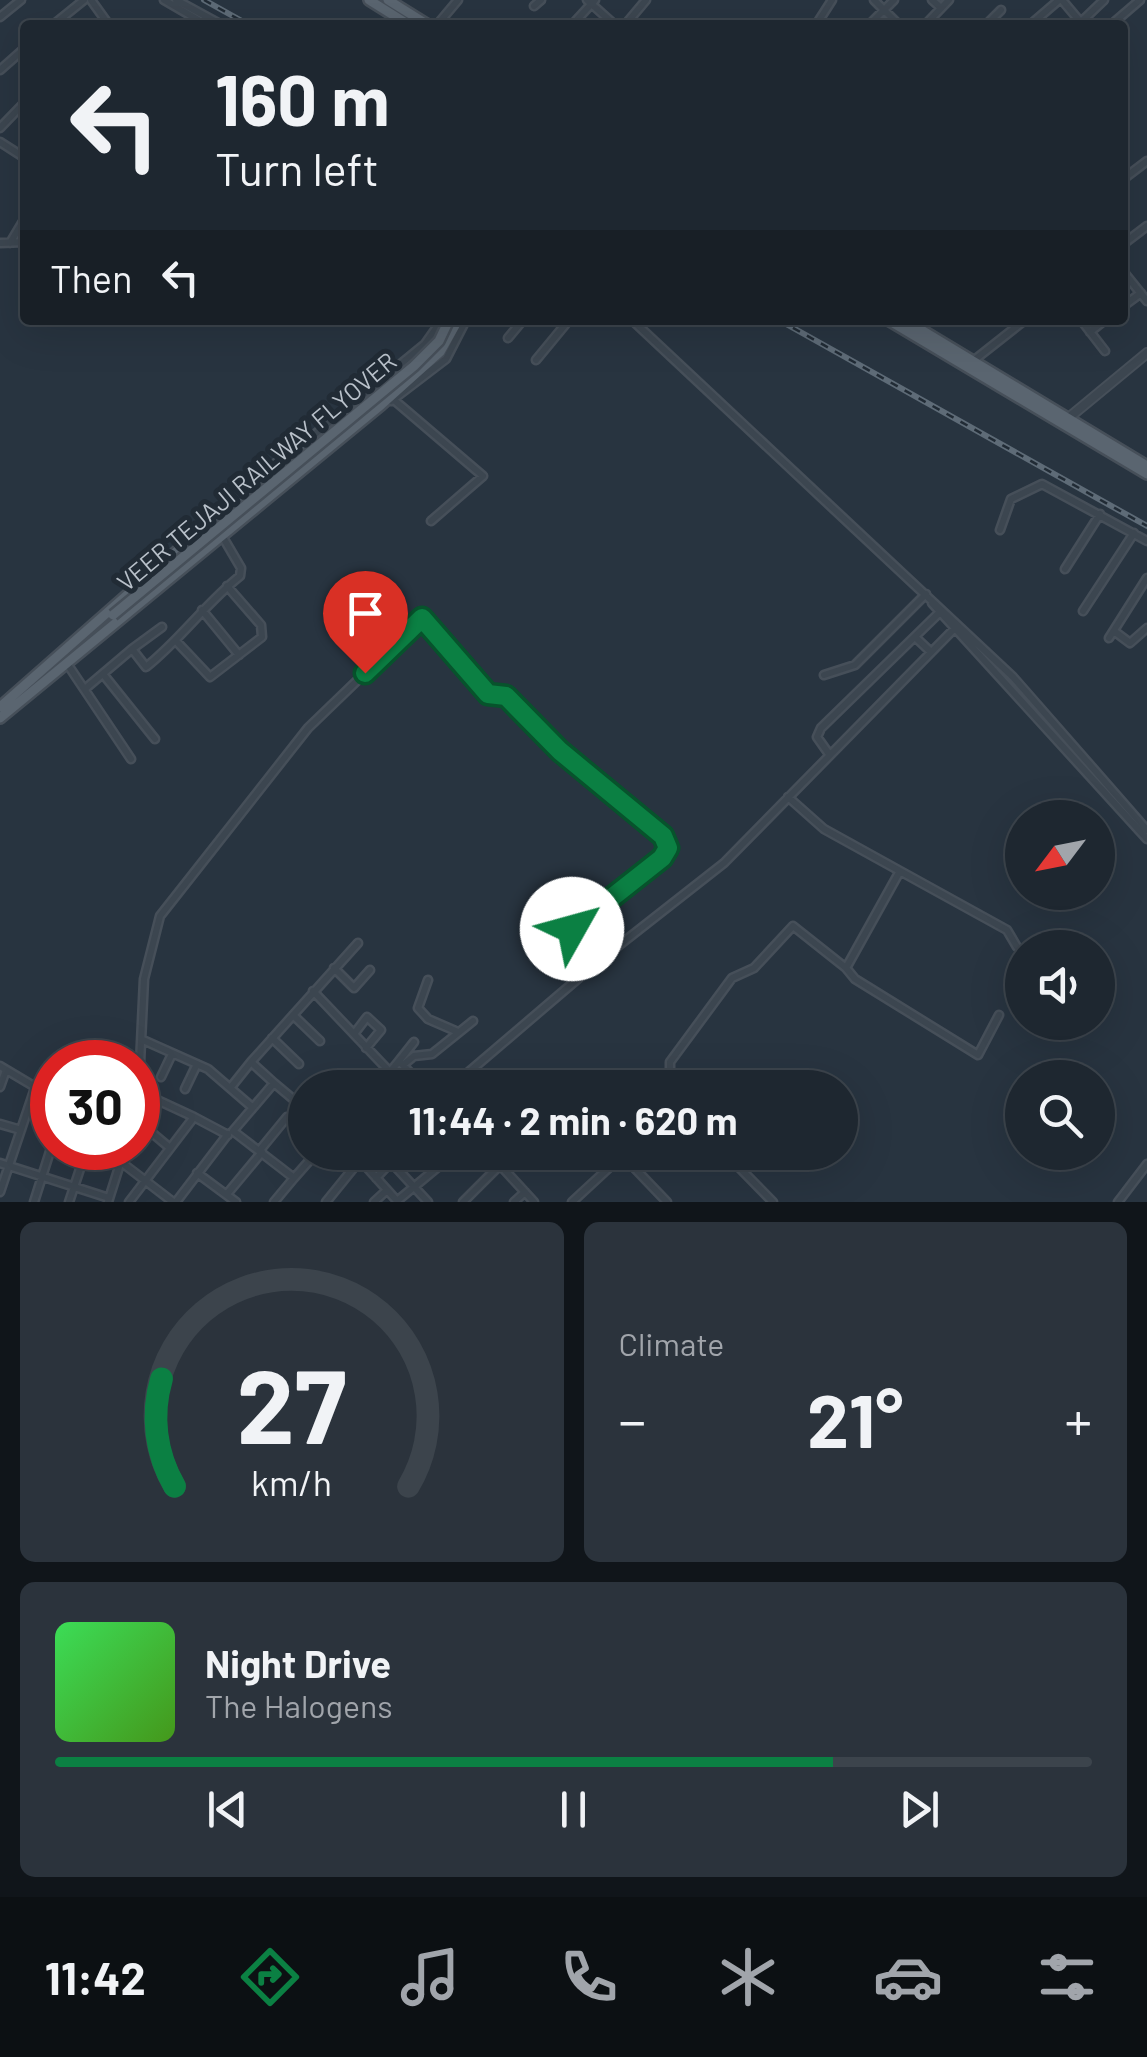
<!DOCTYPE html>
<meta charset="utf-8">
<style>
body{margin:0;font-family:Barlow,sans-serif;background:#2b333c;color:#f1f3f6;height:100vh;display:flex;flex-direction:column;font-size:38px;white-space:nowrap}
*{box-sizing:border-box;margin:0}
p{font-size:32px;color:#a1a5ab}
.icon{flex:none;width:55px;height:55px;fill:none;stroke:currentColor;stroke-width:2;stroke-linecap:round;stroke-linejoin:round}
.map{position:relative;height:1202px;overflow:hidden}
.side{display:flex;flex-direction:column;gap:20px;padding:20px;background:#10151a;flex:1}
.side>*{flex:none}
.hud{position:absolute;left:20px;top:20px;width:1108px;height:305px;border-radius:10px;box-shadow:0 10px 40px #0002,0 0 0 2px #3c444c;background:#1e2730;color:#f1f3f6;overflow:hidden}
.needle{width:65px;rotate:238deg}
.buttons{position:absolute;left:1005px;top:800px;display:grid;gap:20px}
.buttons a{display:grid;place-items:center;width:110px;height:110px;border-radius:50%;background:#1e2730;box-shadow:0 10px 40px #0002,0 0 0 2px #3c444c;font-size:50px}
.speed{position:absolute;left:30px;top:1040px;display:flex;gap:20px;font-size:50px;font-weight:700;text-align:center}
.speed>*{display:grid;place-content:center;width:130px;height:130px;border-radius:50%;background:#1e2730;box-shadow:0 10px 40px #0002,0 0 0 2px #3c444c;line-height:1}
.speed .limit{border:15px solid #d22;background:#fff;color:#111}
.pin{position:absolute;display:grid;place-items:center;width:85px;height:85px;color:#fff;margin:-102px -42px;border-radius:50% 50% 50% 0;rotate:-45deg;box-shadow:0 0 10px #0007}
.pin .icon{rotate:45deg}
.me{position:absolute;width:110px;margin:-55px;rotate:52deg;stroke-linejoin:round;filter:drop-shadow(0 0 8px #0008)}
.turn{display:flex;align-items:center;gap:35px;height:210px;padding:0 30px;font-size:45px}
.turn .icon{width:130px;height:130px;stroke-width:2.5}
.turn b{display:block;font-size:70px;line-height:85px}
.then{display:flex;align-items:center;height:95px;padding:0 30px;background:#0003;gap:20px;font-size:38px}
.big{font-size:75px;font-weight:700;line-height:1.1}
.side .widget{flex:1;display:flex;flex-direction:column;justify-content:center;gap:15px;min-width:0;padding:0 35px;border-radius:15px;background:#2b333c}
.side .dial{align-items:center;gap:0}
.dial svg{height:260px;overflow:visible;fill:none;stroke:#3c444c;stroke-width:7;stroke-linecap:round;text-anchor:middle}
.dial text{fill:#f1f3f6;stroke:none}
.song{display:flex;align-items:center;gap:30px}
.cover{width:120px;height:120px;border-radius:15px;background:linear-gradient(135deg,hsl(130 70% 55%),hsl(100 70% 35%))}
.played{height:10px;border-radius:5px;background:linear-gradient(90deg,#0b8043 75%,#3c444c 75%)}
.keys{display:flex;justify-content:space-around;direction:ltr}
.heat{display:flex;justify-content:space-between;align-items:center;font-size:55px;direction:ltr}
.side .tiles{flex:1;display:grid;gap:20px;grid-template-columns:1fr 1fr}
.widget:last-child{grid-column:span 2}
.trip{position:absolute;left:288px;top:1070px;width:570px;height:100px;border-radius:50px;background:#1e2730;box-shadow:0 10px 40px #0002,0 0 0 2px #3c444c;font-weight:700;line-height:100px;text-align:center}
.tab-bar{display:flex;height:160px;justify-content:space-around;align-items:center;background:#0c1013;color:#a1a5ab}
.tab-bar .icon{width:70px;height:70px}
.tab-bar .selected{color:#0b8043}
.tab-bar b{font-size:45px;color:#f1f3f6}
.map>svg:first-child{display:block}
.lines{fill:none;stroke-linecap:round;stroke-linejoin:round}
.minor-casing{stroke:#464f59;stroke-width:11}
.tertiary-casing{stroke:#464f59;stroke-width:12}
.primary-casing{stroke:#464f59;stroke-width:14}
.minor{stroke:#3c4650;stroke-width:6}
.tertiary{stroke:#3c4650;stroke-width:8}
.primary{stroke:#5a6570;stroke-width:9}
.rail-casing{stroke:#5e6b77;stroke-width:6}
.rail{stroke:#212b35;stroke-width:2.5;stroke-dasharray:8;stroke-linecap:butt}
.primary-bridge-casing{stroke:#464f59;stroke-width:14;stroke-linecap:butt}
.primary-bridge{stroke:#5a6570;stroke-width:9}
.route-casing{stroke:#07532c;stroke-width:25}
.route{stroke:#0b8043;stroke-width:18}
.labels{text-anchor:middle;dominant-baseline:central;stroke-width:10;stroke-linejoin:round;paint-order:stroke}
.street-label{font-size:25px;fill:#b9c1ca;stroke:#212b35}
</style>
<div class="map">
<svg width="1147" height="1202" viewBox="0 0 1147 1202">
<rect width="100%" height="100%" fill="#283440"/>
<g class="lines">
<defs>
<path id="minor" d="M91,0L109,25
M164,0L207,25
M176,0L222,25
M587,0L615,25
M874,0L899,25
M932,0L941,8
M1062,0L1083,25
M534,6L541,0
M0,17L21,0
M1081,22L1104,0
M53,25L84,0
M437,25L458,0
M572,25L595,0
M625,25L646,0
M816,25L832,0
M869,25L894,0
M925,25L949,0
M986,25L1001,10
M1030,25L1059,0
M1111,25L1140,0
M0,70L25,48
M0,128L25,102
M0,142L25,158
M1122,180L1147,161
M0,243L25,242
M10,243L25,218
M1122,245L1147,226
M1122,270L1147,301
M1122,307L1141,293
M632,320L1013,677L1147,830
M1081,320L1105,351
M1090,332L1105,320
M508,338L523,320
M536,360L569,320
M973,361L1025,320
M394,400L483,476L431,521
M391,401L446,359L466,320
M292,453L425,344L442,320
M1000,530L1011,499L1042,484L1147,541
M1065,569L1100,514
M932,603L1147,839
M202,610L239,655
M1083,611L1134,533
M1114,631L1130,643L1147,628
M915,637L931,652
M1109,638L1147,578
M177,642L210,677L262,637L261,625L227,586
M132,649L162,627
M68,665L131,759
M103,674L155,739
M824,675L855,665L926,594
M86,688L132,649L146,667C181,639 205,604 240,576L241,568L221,534
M829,754L817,737L821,728L939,613
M900,871L1007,930L1017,947
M334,968L354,988L370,970
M846,968L855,979L978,1055L999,1015
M428,980L418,1008L428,1019L458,1032
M313,991L390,1072L376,1088
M293,1015L320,1041
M354,1034L367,1017L381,1030L366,1048
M272,1038L299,1064
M143,1040L208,1069L252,1107
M399,1061L414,1042
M403,1065L414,1056L432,1054L473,1021
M0,1066L52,1097
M390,1072L399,1061L425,1088
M161,1077L172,1054
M274,1083L305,1109
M0,1087L6,1070
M231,1087L251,1062
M450,1088L594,965L724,863L954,629
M680,1088L670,1071V1062L732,978L754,968L793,926L846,968L900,871L824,829L788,797
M185,1089L197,1064
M140,1092L194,1117
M138,1105L144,979L160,916L308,728L422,618L488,693L506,696L560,751L596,778L626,809L659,831L667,843L662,858L572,929L571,936L594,965
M138,1121L170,1148
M0,1124L21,1130
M260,1150L287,1117
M353,1152L398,1202
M401,1152L391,1162L428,1202
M488,1152L534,1202
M724,1152L773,1202
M622,1155L667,1202
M121,1162L173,1202
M0,1163L109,1198
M197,1173L236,1202
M294,1178L317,1152
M376,1178L391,1162L383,1152
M0,1192L35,1088
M227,1194L262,1152
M397,1201L456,1152
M34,1202L52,1145
M69,1202L87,1148
M108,1202L125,1148
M129,1202L194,1117L228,1135
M176,1202L228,1134
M274,1202L294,1178L233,1131L274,1083L251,1062L358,943
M326,1202L360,1160
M374,1202L387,1190
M463,1202L500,1165
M514,1202L525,1192
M572,1202L626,1152
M1118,1202L1147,1164"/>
<path id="tertiary" d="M1066,420L1147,353"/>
<path id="primary" d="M369,0L409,25
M388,0L428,25
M888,320L1147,474
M905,320L1147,466
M0,707L269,470L291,453L312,450
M0,718L381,405L440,352L458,320"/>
</defs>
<!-- minor casing -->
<use href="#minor" class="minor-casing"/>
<!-- tertiary casing -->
<use href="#tertiary" class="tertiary-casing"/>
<!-- primary casing -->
<use href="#primary" class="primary-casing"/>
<!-- minor -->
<use href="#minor" class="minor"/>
<!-- tertiary -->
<use href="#tertiary" class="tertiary"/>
<!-- primary -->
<use href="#primary" class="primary"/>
<defs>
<path id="rail" d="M204,0L249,25
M779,320L1147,526"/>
</defs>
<!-- rail casing -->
<use href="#rail" class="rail-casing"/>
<!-- rail -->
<use href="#rail" class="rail"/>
<defs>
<path id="primary-bridge" d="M113,615L414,366L439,341L449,320"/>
</defs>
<!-- primary-bridge casing -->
<use href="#primary-bridge" class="primary-bridge-casing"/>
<!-- primary-bridge -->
<use href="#primary-bridge" class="primary-bridge"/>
</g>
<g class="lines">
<defs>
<path id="route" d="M365,673L422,618L488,694L506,696L560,751L663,836L668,848L662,858L572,929"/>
</defs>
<!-- route casing -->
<use href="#route" class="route-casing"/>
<!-- route -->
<use href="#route" class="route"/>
</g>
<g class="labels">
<!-- street labels -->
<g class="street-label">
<text transform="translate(256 471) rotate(-40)">VEER TEJAJI RAILWAY FLYOVER</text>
</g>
</g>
</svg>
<div class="buttons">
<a><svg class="needle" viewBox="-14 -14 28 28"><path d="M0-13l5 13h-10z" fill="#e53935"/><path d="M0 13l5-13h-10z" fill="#a1a5ab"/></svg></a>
<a><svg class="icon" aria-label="sound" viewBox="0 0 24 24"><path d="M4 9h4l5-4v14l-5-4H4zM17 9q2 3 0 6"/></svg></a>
<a><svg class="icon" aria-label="search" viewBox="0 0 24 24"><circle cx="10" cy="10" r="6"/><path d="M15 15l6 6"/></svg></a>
</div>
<div class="speed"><div class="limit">30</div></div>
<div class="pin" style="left:365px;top:673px;background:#d93025"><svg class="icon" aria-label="arrive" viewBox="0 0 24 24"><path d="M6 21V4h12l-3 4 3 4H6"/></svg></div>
<svg class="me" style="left:572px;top:929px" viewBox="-20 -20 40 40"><circle r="19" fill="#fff"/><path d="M0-13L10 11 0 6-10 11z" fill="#0b8043"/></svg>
<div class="trip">11:44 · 2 min · 620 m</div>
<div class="hud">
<div class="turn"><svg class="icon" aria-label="left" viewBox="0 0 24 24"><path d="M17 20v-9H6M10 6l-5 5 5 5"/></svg><div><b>160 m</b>Turn left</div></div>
<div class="then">Then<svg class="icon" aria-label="left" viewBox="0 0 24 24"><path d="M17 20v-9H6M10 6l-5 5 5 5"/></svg></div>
</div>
</div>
<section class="side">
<div class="tiles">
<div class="widget dial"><svg viewBox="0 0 100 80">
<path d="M14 69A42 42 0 1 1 86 69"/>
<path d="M14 69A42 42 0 0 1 10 36" stroke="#0b8043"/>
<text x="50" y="56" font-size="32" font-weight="700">27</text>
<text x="50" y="72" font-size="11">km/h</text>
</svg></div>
<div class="widget"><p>Climate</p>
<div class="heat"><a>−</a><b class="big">21°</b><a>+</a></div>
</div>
<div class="widget">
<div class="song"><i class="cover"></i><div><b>Night Drive</b><p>The Halogens</p></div></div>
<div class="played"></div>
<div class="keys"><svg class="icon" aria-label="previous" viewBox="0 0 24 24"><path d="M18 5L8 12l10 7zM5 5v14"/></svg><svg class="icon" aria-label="pause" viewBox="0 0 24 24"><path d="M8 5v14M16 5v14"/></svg><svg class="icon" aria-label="next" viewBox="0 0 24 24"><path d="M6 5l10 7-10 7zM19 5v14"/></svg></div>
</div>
</div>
</section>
<nav class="tab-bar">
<b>11:42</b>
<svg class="icon selected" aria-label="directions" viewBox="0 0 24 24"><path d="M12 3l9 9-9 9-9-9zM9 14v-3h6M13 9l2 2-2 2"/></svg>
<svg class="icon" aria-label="music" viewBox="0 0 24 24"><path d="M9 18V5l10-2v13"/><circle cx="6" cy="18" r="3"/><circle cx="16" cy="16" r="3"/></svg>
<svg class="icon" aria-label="phone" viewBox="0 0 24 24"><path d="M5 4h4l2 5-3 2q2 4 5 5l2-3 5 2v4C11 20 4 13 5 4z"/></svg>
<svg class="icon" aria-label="climate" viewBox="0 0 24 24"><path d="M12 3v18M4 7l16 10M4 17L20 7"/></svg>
<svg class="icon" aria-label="car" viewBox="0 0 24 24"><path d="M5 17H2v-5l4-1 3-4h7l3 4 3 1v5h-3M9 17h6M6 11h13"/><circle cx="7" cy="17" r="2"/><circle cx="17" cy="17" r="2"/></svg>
<svg class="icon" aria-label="filters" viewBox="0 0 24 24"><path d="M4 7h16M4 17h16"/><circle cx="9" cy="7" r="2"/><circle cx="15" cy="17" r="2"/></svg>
</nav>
